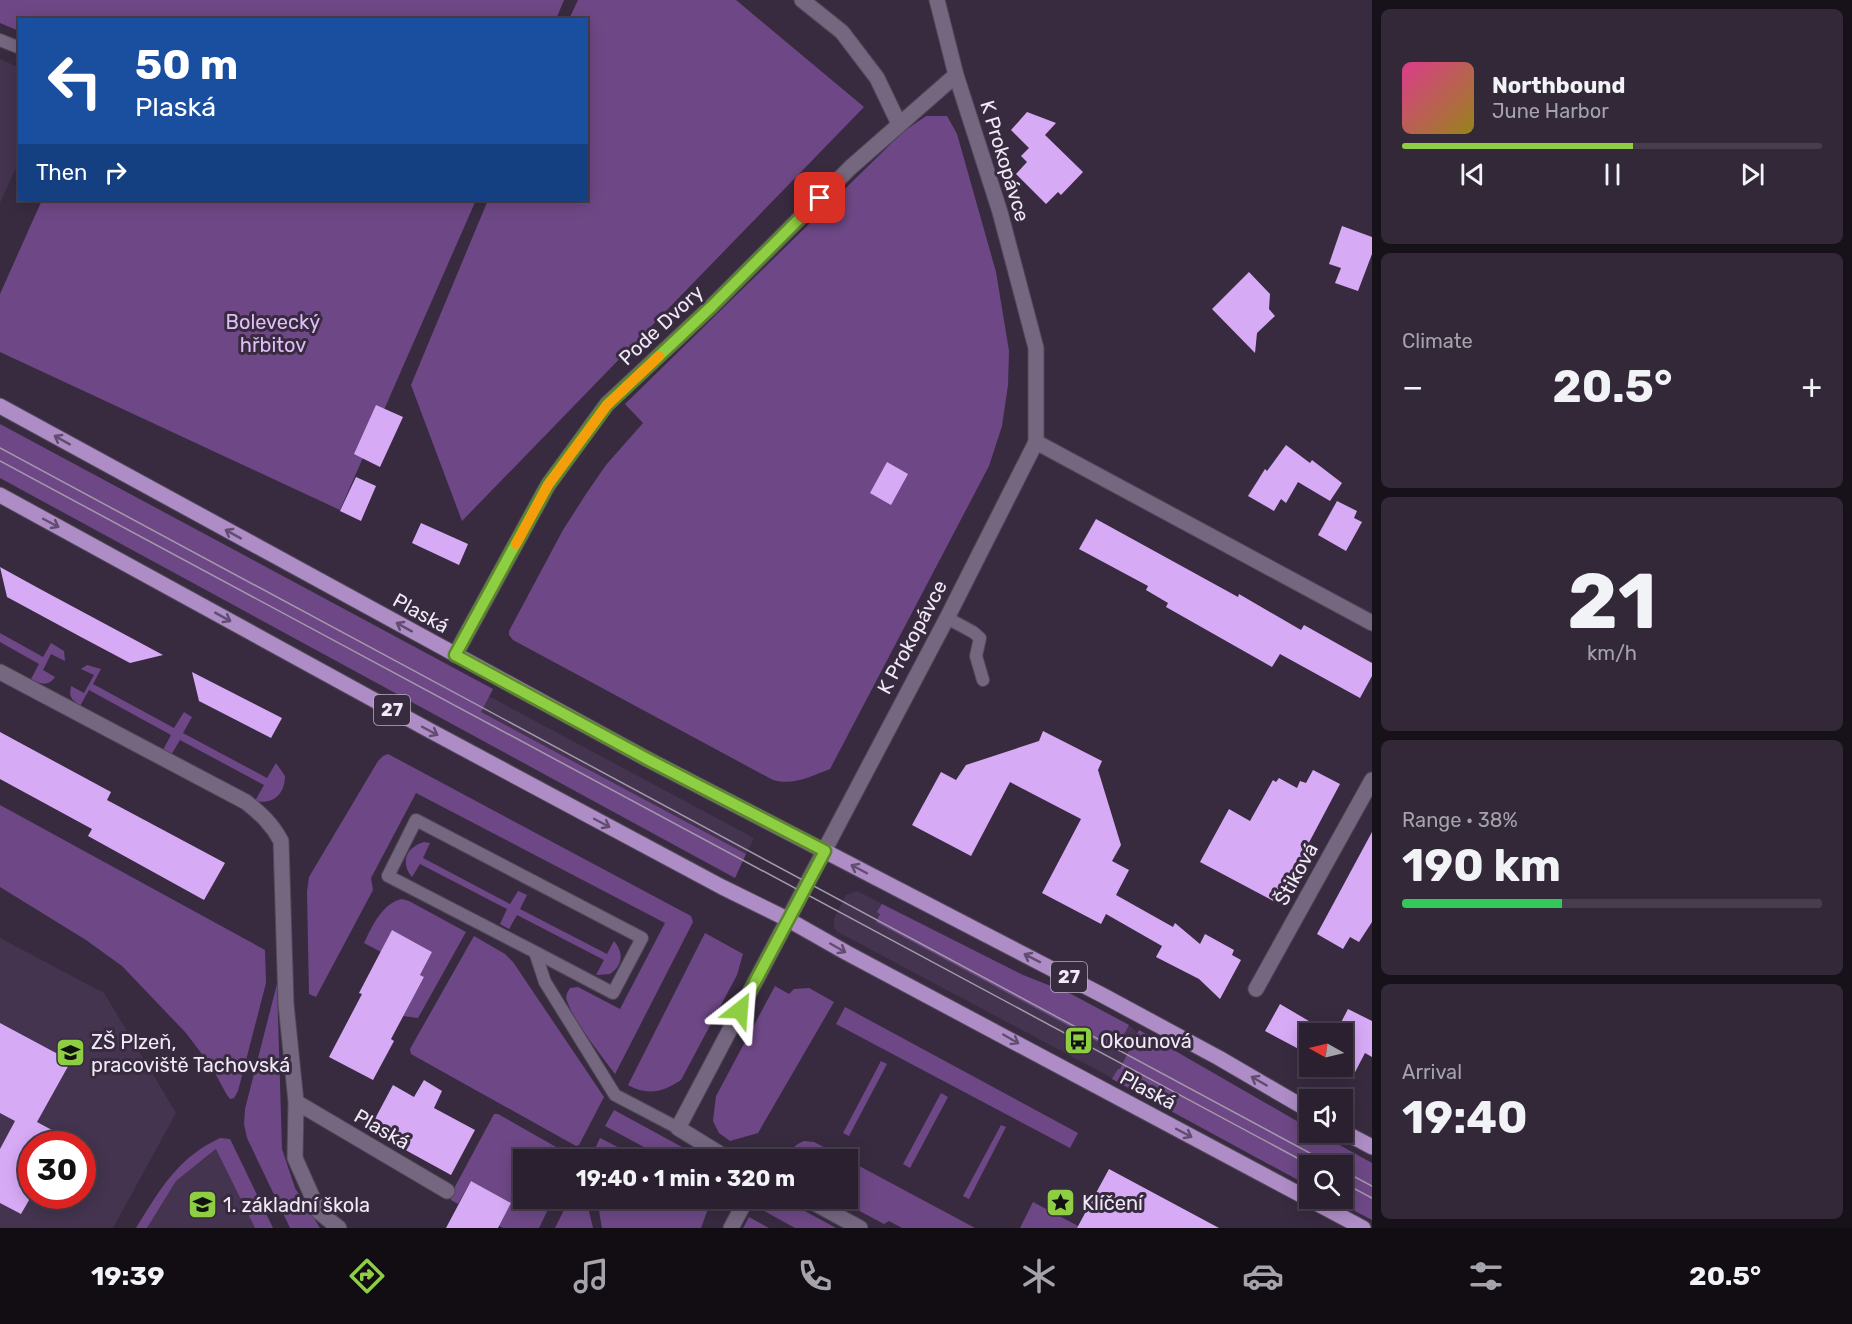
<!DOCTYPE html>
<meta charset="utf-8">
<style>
body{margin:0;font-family:Rubik,sans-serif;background:#322838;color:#f1f3f6;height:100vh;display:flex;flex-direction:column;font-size:22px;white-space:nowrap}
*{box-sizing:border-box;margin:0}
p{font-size:20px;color:#a5a3ab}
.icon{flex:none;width:33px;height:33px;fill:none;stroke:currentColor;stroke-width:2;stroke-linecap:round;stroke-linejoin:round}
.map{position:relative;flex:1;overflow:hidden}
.drawer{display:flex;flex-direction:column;gap:9px;padding:9px;background:#17121a;width:480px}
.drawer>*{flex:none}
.banner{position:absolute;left:18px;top:18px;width:570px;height:183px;border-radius:0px;box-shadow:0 3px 15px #0003,0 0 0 2px #463e4c;background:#1a4fa0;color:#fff;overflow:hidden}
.needle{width:39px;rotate:278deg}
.tools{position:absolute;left:1299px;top:1023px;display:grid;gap:12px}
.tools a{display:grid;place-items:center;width:54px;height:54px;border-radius:0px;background:#2a2030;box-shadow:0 3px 15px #0003,0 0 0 2px #463e4c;font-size:30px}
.speed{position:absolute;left:18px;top:1131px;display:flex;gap:12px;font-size:30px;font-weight:700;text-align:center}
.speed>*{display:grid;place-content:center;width:78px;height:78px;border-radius:50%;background:#2a2030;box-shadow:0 3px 15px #0003,0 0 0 2px #463e4c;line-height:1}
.speed .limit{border:9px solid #d22;background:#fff;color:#111}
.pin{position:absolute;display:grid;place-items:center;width:51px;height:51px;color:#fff;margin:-26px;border-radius:12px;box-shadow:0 3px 9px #0006}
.me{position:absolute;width:66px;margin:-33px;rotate:28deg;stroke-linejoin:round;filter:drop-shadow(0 0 4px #0008)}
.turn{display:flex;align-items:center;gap:21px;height:126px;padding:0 18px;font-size:27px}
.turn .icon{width:78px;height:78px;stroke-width:2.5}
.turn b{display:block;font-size:42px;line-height:51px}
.then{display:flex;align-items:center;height:57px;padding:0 18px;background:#0003;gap:12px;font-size:22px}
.big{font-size:45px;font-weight:700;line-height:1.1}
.drawer .tile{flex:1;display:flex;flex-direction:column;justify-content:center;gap:9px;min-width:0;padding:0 21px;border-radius:9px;background:#322838}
.drawer .dial{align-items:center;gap:0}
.dial b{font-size:78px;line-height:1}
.song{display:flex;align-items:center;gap:18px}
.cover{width:72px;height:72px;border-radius:9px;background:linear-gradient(135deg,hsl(330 70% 55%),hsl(50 70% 35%))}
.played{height:6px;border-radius:3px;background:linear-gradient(90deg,#8ece43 55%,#463e4c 55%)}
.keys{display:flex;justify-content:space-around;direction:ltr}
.heat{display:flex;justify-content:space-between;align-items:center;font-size:33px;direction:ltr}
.charge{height:9px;border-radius:4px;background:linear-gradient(90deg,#34c759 38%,#463e4c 0)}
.trip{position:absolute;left:513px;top:1149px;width:345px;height:60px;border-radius:0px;background:#2a2030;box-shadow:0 3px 15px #0003,0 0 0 2px #463e4c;font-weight:700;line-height:60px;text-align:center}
.tab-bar{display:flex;height:96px;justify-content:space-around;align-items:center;background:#110d13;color:#a5a3ab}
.tab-bar .icon{width:42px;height:42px}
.tab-bar .active{color:#8ece43}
.tab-bar b{font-size:27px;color:#f1f3f6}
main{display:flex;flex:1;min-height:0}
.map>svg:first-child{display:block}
.built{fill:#44344f;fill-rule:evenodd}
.green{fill:#6e4886}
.building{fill:#d7aaf6}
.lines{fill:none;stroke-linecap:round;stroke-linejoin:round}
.service-casing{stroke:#514759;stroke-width:14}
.minor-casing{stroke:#514759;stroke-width:17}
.primary-casing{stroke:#514759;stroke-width:17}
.service{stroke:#75677f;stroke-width:12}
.minor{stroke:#75677f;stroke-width:15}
.primary{stroke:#ae8cc6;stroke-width:15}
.tram{stroke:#a49aab;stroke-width:1.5}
.oneway{stroke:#614d6f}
.route-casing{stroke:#5c862c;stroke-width:15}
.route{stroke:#8ece43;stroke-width:10}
.slow{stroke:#f59e0b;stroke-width:10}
.labels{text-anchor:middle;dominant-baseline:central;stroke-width:6;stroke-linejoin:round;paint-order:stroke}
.shield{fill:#382b40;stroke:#b9b0bf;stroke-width:1.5}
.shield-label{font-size:18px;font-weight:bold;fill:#f0e9f6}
.street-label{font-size:20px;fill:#f0e9f6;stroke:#382b40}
.park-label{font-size:20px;fill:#dfbdf7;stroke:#382b40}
.poi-label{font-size:20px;fill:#f0e9f6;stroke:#382b40;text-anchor:start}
</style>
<main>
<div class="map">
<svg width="1372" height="1228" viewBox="0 0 1372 1228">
<rect width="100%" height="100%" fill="#382b40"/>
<!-- built -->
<path class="built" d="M0,59L20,68L19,161L0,203Z
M0,435L754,838L740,866Z
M857,891L976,952L1023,975L1071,994L1129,1025L1169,1062L1372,1172L1342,1198V1166H1310L1309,1183L838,932L834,928V919L846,895Z
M0,938L104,993L176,1113L113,1228H0ZM32,1144H82V1196H32Z
M217,1149L255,1228H147L176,1181Z"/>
<!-- green -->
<path class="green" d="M0,0H564L556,19L20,20L19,31L0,23Z
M578,0H736L864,107L462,521L411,385L488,200H586V20L569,19Z
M926,116H947L957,134L996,272L1009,351L1008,385L1002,426L989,466L830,769C811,776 794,786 773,780L513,640L509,635V631L563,530L586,494L606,465L643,423L625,404L903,132Z
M42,200H476L340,510L0,352V294Z
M0,424L493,689L481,712L746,854L735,878L0,478Z
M0,633L43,657L51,643L64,651L65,661L51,654L43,670L55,677C48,687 40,684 31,679L39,664L0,642Z
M87,665L101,669L93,684L174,728L184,712L192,717L183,733L267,778L276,763L285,776C285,794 273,805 255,801L264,785L180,740L171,755L163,750L171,735L89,690L80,706L72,699L70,694L71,686L84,693L94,675L81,669Z
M388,754L691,916L693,922L615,1074C601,1055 575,1023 567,1001C565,996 567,993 570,988L578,987L620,1009L665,923L416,793L371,878L373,890L316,997L309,994L307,892L309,877L378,761L383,756Z
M0,805L265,950L266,983L238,1091L234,1098L230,1099L227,1095L211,1066L186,1033L122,966L86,940L0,887Z
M424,842L430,843L423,858L510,904L518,891L527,895L520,909L607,954L614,941C624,953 623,965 610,974L596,975L604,960L517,915L509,929L500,924L507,909L420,864L412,877C400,863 406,847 424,842Z
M402,899L409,901L466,932L418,1018L403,1016L424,977L420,975L432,952L392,930L381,952L364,943C372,927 382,903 402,899Z
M882,904L1023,975L1071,994L1129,1025L1115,1051L876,922L880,914L877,912Z
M705,933L743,954L737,975L681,1080C663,1092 648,1096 628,1085Z
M474,936L505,954L513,962L604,1097L579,1145L576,1146L411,1054L410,1049Z
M277,984L282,1149L295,1188L320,1228H290L247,1138L244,1124L245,1109Z
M775,986L789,994L794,989L809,988L834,1002L758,1133L730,1141L719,1133L713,1121L716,1096Z
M845,1007L1078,1133L1070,1148L836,1024Z
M1139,1030L1309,1128L1310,1132L1318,1133L1372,1163V1220L1332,1199L1342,1198V1166H1310L1309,1186L1112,1079L1118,1069H1120Z
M881,1061L887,1064L849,1136L843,1133Z
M941,1093L948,1097L910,1168L903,1164Z
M614,1110L704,1159H666L605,1126Z
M494,1114H498L572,1156V1159L524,1160V1198L553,1199L539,1228H503L499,1226L511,1203L471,1181L458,1204L451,1200L450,1196Z
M1001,1125L1006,1127L969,1199L963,1196Z
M220,1138L230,1139L232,1143L273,1228H255L216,1149L176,1181L147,1228H136C160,1190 177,1158 220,1138Z
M600,1138L641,1159H590Z
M804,1141L814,1142L847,1159H788C790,1149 795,1145 804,1141Z
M848,1160L975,1228H902L889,1221L884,1224L837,1199L848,1198Z
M570,1198L586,1199L593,1228H555Z
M597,1199L709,1198L710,1199L709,1206L701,1228H602Z
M780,1201L792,1204L836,1228H795L759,1208L768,1203Z
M1033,1202L1078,1226L1077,1228H1020Z
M749,1217L769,1228H743Z"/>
<!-- building -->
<path class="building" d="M1027,112L1056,123L1045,135L1083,172L1061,195L1058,192L1046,204L1016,174L1027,162L1021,156L1029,148L1011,130Z
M1342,226L1372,237V254L1358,291L1335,283L1341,268L1329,264Z
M1249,272L1270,294L1269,309L1275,316L1257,333L1255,353L1212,309Z
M376,405L403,417L380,467L354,454Z
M1286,445L1310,463L1312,460L1342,483L1330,501L1298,482L1286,503L1281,499L1274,511L1248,496L1265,469L1267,471Z
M887,462L908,474L891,505L870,493Z
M356,477L376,486L361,521L340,511Z
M1337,501L1357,511L1354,518L1362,522L1346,551L1318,535Z
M1096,519L1238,597L1239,594L1301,630L1304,625L1372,663V676L1360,698L1280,654L1272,667L1166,607L1168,603L1146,590L1148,586L1079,549Z
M421,523L468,544L459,565L412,543Z
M0,567L40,589L163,655L130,663L81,637L7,597Z
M192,672L282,718L271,738L199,701Z
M1043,731L1102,761L1098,770L1121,845L1112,861L1129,870L1116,895L1173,927L1175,923L1200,944L1205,934L1234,950L1232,955L1241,960L1220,999L1199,979L1156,957L1162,946L1106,914L1101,924L1042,893L1081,819L1010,782L971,856L912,825L941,772L956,780L966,765L1039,741Z
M0,732L111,792L107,800L225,863L204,900L88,836L92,829L0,779Z
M1313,770L1340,784L1277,903L1200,862L1229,809L1250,821L1273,780L1276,782L1279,778L1297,788L1300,781L1306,783Z
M1372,832V922L1359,942L1350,937L1343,949L1317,934Z
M392,930L432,952L420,975L424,977L391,1039L394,1041L373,1080L329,1057L362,994L359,993Z
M1280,1004L1331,1034H1310V1055L1265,1031Z
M1348,1009L1372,1021V1057L1365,1053L1352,1078L1331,1066H1342V1034H1335Z
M0,1023L71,1061L37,1122L78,1144H32V1195L21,1214L0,1203V1149L15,1121L0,1113Z
M424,1080L442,1091L434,1108L475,1130L451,1175L369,1130L393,1085L414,1097Z
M1109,1169L1219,1228H1077Z
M471,1181L511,1203L498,1228H446Z"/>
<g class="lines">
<defs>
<path id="service" d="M0,40L20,48
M947,618L973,632L980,638L976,656L983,680
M535,952L613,993L642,938L416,820L388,876L535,952L545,982L615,1095L678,1128"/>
<path id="minor" d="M802,0L842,32L877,78L899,124
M1036,442L1372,623
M455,655L548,485L607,404L711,307L851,167L956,75
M0,672L246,802C261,814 272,824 281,841L286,1004L296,1102L295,1158L319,1212L339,1228
M1256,989L1372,780
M296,1102L447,1191
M730,1160L678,1128L947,618L1036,442V348L1000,212L956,75L937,0
M805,1198L860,1228
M731,1228L747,1198"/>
<path id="primary" d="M0,406L649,760L1104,996L1219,1058L1310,1111
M0,495L427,729L722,887L787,919L847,953L1363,1228
M1342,1131L1372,1147"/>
</defs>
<!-- service casing -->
<use href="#service" class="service-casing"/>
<!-- minor casing -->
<use href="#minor" class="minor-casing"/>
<!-- primary casing -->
<use href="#primary" class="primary-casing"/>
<!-- service -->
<use href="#service" class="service"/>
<!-- minor -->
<use href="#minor" class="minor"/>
<!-- primary -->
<use href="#primary" class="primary"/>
<!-- tram -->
<path class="tram" d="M0,448L1334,1166
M0,461L1312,1166
M1342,1170L1372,1186
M1342,1182L1372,1198"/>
</g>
<!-- one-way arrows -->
<defs><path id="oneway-shaft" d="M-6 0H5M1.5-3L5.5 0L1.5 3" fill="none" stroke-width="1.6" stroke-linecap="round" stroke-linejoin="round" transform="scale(1.5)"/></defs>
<g class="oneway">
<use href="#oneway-shaft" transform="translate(62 440) rotate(-151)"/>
<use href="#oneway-shaft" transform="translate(51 523) rotate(28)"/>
<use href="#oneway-shaft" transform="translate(233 534) rotate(-151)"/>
<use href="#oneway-shaft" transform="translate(223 617) rotate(29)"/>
<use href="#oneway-shaft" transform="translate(404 627) rotate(-151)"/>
<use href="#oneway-shaft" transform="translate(430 731) rotate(28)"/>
<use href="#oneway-shaft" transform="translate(602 823) rotate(28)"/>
<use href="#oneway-shaft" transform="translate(859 869) rotate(-152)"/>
<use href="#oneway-shaft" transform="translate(838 948) rotate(30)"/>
<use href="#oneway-shaft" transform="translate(1032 958) rotate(-153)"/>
<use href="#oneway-shaft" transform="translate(1011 1039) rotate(30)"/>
<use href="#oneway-shaft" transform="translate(1259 1081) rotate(-150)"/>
<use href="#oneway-shaft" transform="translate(1184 1133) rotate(28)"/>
</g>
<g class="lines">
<defs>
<path id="route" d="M740,1010L825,851L649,760L455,655L548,485L607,405L711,307L820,198"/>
</defs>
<!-- route casing -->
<use href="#route" class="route-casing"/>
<!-- route -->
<use href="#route" class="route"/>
<!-- slow -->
<path class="slow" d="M516,544L548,485L607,405L659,356"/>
</g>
<!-- icons -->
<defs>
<symbol id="bus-square" viewBox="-11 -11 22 22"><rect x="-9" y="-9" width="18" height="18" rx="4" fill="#8ece43" stroke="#382b40"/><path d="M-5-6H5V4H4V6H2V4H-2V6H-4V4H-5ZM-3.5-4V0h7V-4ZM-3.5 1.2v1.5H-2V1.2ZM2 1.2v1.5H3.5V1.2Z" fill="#111"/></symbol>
<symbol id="school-square" viewBox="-11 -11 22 22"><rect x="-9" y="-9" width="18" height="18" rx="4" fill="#8ece43" stroke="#382b40"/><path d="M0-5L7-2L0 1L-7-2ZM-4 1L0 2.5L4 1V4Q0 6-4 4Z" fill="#111"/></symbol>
<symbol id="sight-square" viewBox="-11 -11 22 22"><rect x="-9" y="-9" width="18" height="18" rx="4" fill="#8ece43" stroke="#382b40"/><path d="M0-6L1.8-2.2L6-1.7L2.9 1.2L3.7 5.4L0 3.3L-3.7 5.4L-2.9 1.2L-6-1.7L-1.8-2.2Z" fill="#111"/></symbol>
</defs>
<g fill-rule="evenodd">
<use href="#bus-square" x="1062" y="1024" width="33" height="33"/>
<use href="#school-square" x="54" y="1036" width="33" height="33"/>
<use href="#sight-square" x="1044" y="1186" width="33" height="33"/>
<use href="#school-square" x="186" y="1188" width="33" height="33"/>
</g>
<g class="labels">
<!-- shield labels -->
<g class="shield">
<rect x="374" y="695" width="36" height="30" rx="4.5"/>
<rect x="1051" y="962" width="36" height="30" rx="4.5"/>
</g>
<g class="shield-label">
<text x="392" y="710">27</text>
<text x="1069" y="977">27</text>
</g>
<!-- street labels -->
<g class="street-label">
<text transform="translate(1005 161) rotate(73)">K Prokopávce</text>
<text transform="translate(661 325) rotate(-43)">Pode Dvory</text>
<text transform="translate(421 613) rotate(29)">Plaská</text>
<text transform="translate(912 637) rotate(-62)">K Prokopávce</text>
<text transform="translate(1296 874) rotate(-61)">Štiková</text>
<text transform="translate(1148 1090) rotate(28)">Plaská</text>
<text transform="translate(382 1129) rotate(30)">Plaská</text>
</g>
<!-- park labels -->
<g class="park-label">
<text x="273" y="322">Bolevecký<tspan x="273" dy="23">hřbitov</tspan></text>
</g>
<!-- poi labels -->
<g class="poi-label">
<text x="1100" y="1041">Okounová</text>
<text x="91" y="1042">ZŠ Plzeň,<tspan x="91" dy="23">pracoviště Tachovská</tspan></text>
<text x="1082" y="1203">Klíčení</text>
<text x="223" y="1205">1. základní škola</text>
</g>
</g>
</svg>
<div class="tools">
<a><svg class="needle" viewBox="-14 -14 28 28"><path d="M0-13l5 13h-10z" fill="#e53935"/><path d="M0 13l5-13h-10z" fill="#a5a3ab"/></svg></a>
<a><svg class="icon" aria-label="sound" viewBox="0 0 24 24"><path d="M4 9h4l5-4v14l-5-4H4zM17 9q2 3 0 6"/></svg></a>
<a><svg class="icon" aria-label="search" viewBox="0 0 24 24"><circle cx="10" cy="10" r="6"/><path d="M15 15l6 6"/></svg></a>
</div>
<div class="speed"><div class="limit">30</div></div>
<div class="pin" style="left:820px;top:198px;background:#d93025"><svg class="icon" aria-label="arrive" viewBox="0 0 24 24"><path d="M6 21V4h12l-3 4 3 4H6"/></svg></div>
<svg class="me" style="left:740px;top:1010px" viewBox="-20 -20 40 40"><path d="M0-17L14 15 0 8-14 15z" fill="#8ece43" stroke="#fff" stroke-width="4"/></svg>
<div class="trip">19:40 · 1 min · 320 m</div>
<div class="banner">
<div class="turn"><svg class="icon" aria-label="left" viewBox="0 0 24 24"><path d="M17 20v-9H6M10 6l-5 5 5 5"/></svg><div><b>50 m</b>Plaská</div></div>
<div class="then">Then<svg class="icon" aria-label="right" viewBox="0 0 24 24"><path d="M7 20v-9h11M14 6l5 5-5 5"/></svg></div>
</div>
</div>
<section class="drawer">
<div class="tile">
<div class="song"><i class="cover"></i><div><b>Northbound</b><p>June Harbor</p></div></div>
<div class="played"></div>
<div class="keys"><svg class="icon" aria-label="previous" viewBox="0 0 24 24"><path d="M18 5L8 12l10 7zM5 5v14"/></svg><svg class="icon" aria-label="pause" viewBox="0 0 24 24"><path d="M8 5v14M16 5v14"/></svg><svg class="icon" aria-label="next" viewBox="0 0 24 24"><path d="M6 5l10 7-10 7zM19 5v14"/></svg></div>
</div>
<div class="tile"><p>Climate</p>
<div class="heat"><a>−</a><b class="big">20.5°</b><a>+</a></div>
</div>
<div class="tile dial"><b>21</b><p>km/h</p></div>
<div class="tile"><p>Range · 38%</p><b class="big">190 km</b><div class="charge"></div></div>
<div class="tile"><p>Arrival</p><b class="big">19:40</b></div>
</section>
</main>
<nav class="tab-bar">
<b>19:39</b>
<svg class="icon active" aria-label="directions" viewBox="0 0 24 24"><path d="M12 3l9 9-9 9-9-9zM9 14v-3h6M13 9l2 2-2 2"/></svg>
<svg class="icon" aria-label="music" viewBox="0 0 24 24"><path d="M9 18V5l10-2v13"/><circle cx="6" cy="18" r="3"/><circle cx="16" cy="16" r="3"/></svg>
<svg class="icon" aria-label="phone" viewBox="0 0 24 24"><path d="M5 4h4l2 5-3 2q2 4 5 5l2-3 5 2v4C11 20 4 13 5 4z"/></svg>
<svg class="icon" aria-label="climate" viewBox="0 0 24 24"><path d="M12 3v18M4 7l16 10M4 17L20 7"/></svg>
<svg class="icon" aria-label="car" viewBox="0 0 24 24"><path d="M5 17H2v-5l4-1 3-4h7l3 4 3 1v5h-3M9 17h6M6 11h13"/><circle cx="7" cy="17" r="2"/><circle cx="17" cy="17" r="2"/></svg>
<svg class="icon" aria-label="filters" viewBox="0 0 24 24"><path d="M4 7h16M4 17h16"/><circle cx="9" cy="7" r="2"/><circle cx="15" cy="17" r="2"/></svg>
<b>20.5°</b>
</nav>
